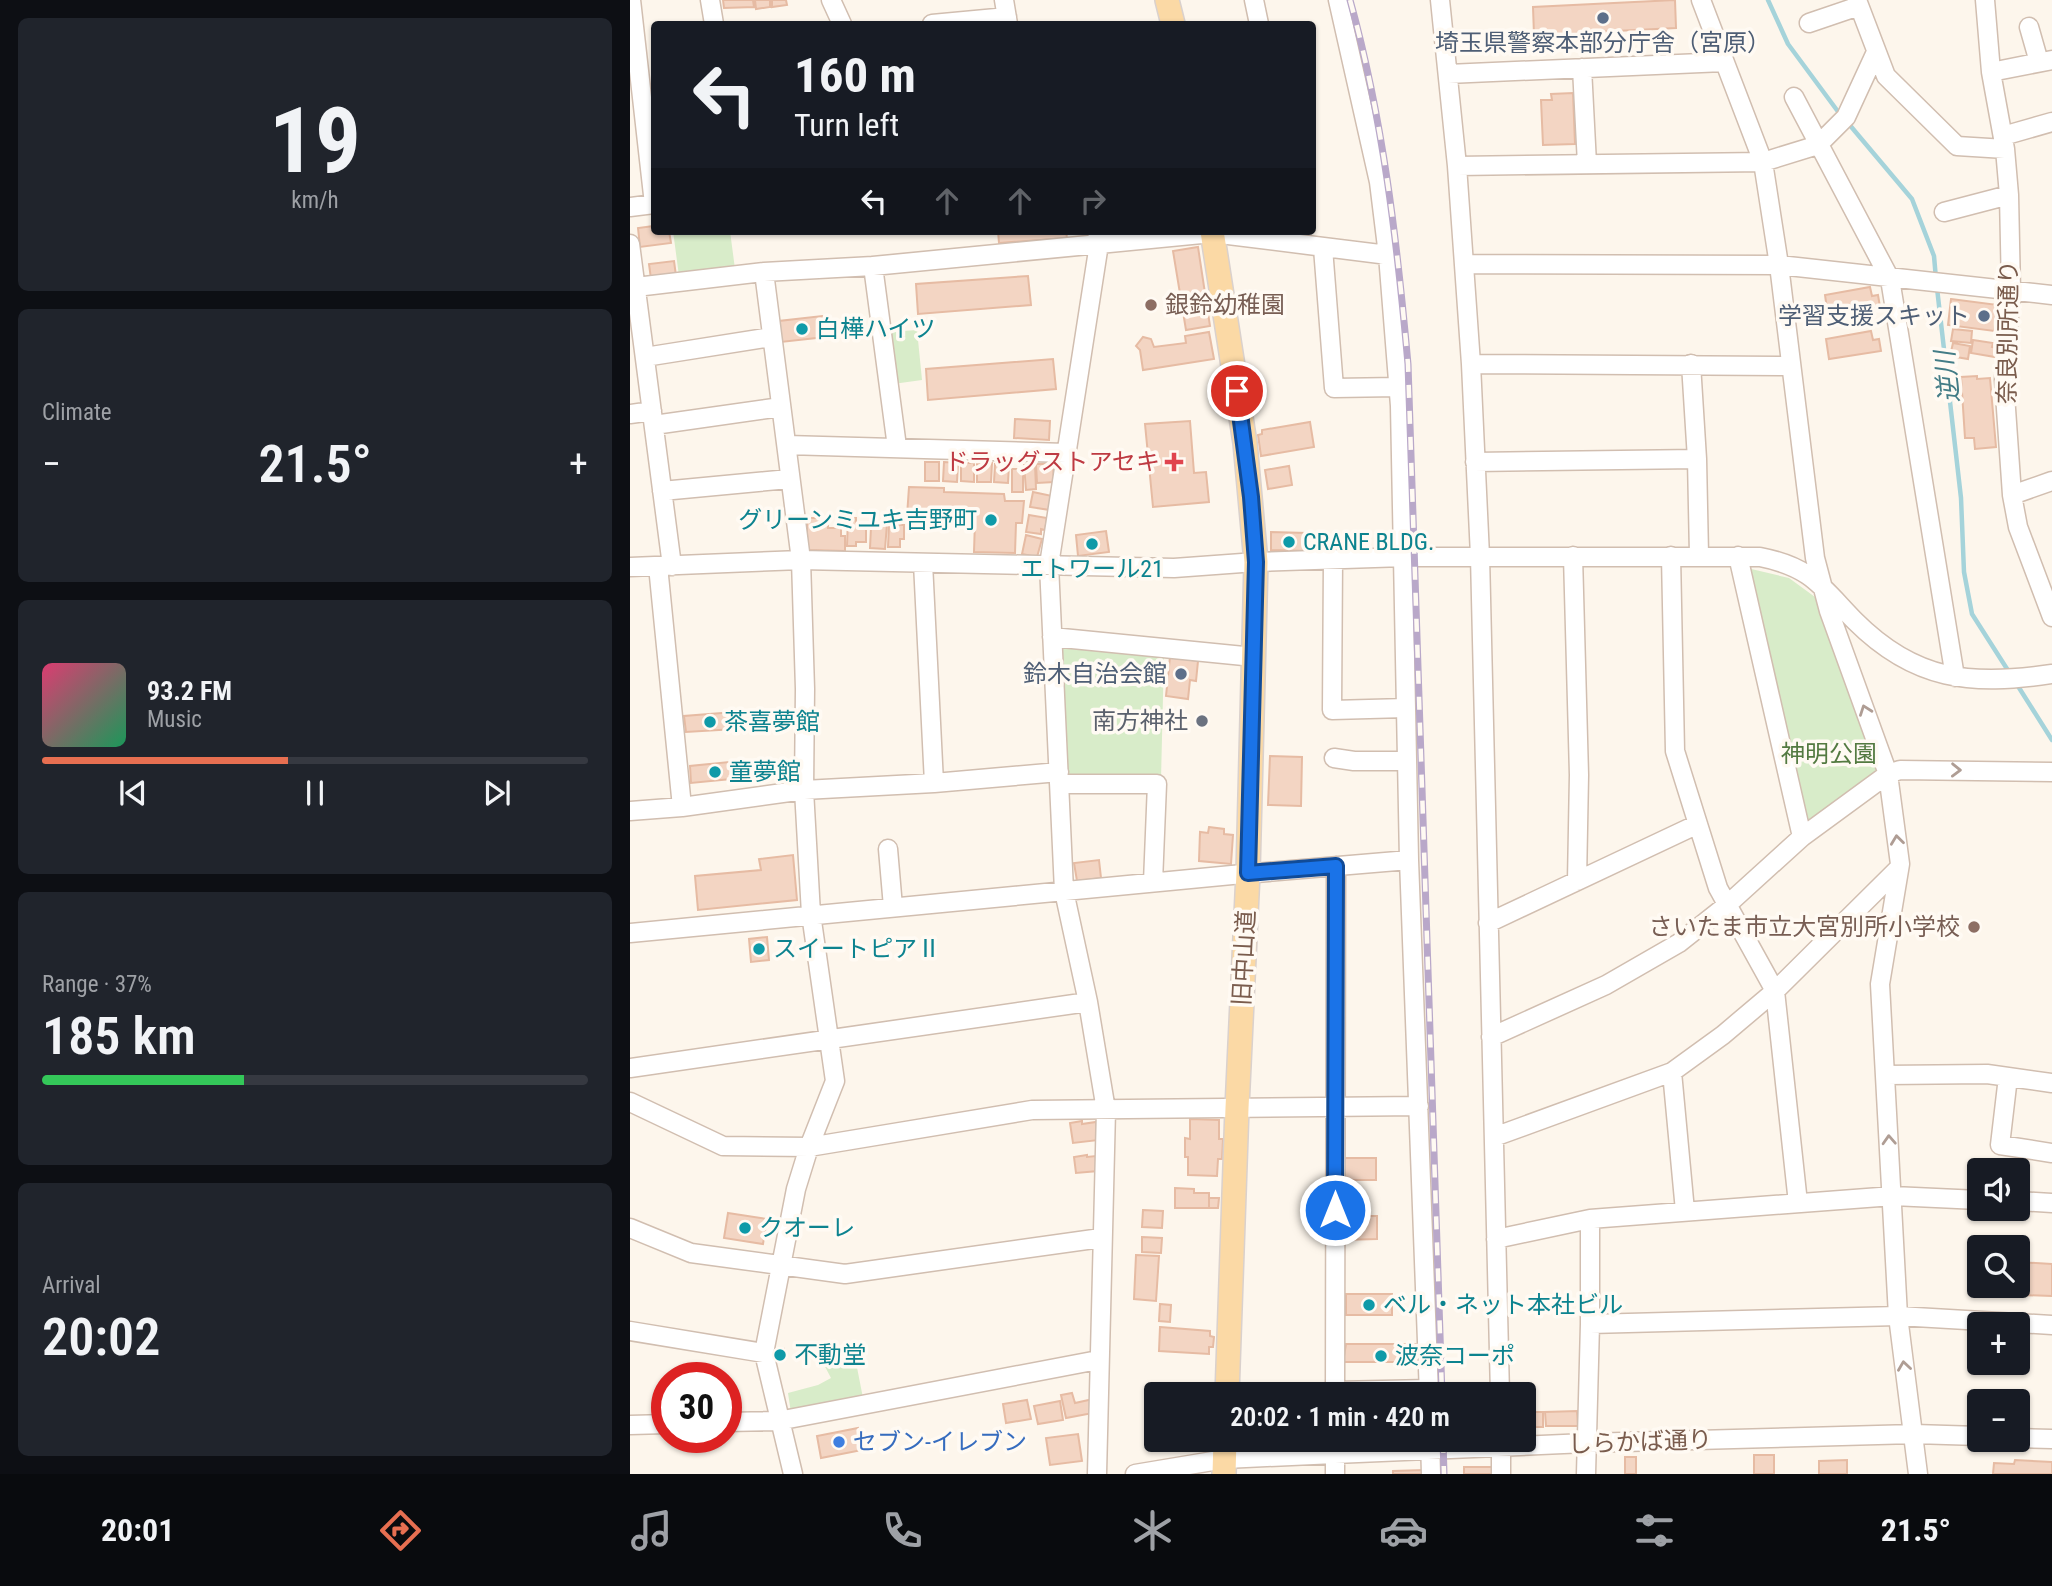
<!DOCTYPE html>
<meta charset="utf-8">
<style>
body{margin:0;font-family:"Roboto Condensed","Noto Sans JP",sans-serif;background:#20242c;color:#f1f3f6;height:100vh;display:flex;flex-direction:column;font-size:26px;white-space:nowrap}
*{box-sizing:border-box;margin:0}
p{font-size:23px;color:#9ea1a6}
.icon{flex:none;width:38px;height:38px;fill:none;stroke:currentColor;stroke-width:2;stroke-linecap:round;stroke-linejoin:round}
.map{position:relative;flex:1;overflow:hidden}
.sheet{display:flex;flex-direction:column;gap:18px;padding:18px;background:#0d0f14;width:630px}
.sheet>*{flex:none}
.banner{position:absolute;left:21px;top:21px;width:665px;height:214px;border-radius:7px;box-shadow:0 2px 5px #0004;background:#171b24;color:#f1f3f6;overflow:hidden}
.fabs{position:absolute;left:1337px;top:1158px;display:grid;gap:14px}
.fabs a{display:grid;place-items:center;width:63px;height:63px;border-radius:7px;background:#171b24;box-shadow:0 2px 5px #0004;font-size:35px}
.speed{position:absolute;left:21px;top:1362px;display:flex;gap:14px;font-size:35px;font-weight:700;text-align:center}
.speed>*{display:grid;place-content:center;width:91px;height:91px;border-radius:50%;background:#171b24;box-shadow:0 2px 5px #0004;line-height:1}
.speed .limit{border:10px solid #d22;background:#fff;color:#111}
.pin{position:absolute;display:grid;place-items:center;width:60px;height:60px;color:#fff;margin:-30px;border:4px solid #fff;border-radius:50%;box-shadow:0 2px 7px #0007}
.me{position:absolute;width:77px;margin:-38px;rotate:0deg;stroke-linejoin:round;filter:drop-shadow(0 0 5px #0008)}
.turn{display:flex;align-items:center;gap:24px;height:147px;padding:0 28px;font-size:32px}
.turn .icon{width:91px;height:91px;stroke-width:2.5}
.turn b{display:block;font-size:49px;line-height:60px}
.lanes{display:flex;align-items:center;height:66px;padding:0 28px;background:#0003;justify-content:center;gap:35px;direction:ltr}
.lanes .off{opacity:.35}
.big{font-size:52px;font-weight:600;line-height:1.1}
.sheet .widget{flex:1;display:flex;flex-direction:column;justify-content:center;gap:10px;min-width:0;padding:0 24px;border-radius:10px;background:#20242c}
.sheet .dial{align-items:center;gap:0}
.dial b{font-size:91px;line-height:1}
.song{display:flex;align-items:center;gap:21px}
.cover{width:84px;height:84px;border-radius:10px;background:linear-gradient(135deg,hsl(340 70% 55%),hsl(150 70% 35%))}
.played{height:7px;border-radius:4px;background:linear-gradient(90deg,#e76f51 45%,#363941 45%)}
.keys{display:flex;justify-content:space-around;direction:ltr}
.heat{display:flex;justify-content:space-between;align-items:center;font-size:38px;direction:ltr}
.charge{height:10px;border-radius:5px;background:linear-gradient(90deg,#34c759 37%,#363941 0)}
.trip{position:absolute;left:514px;top:1382px;width:392px;height:70px;border-radius:7px;background:#171b24;box-shadow:0 2px 5px #0004;font-weight:600;line-height:70px;text-align:center}
.tabs{display:flex;height:112px;justify-content:space-around;align-items:center;background:#090b0e;color:#9ea1a6}
.tabs .icon{width:49px;height:49px}
.tabs .current{color:#e76f51}
.tabs b{font-size:32px;color:#f1f3f6}
main{display:flex;flex:1;min-height:0}
.map>svg:first-child{display:block}
.green{fill:#d8ecc9}
.lines{fill:none;stroke-linecap:round;stroke-linejoin:round}
.stream{stroke:#a5d3da;stroke-width:4.5}
.building{fill:#f3d5c3;stroke:#e6bba3;stroke-width:2}
.minor-casing{stroke:#d1beb0;stroke-width:21}
.major-casing{stroke:#dad1cd;stroke-width:26}
.minor{stroke:#fff;stroke-width:18}
.major{stroke:#fbd9a5;stroke-width:23}
.rail-casing{stroke:#b9a8c9;stroke-width:7}
.rail{stroke:#fffaf3;stroke-width:4.5;stroke-dasharray:13;stroke-linecap:butt}
.oneway{stroke:#af9d94}
.route-casing{stroke:#114b97;stroke-width:18}
.route{stroke:#1a73e8;stroke-width:12}
.service-dot{fill:#5c6f8a;stroke:#fffaf3;stroke-width:2.5}
.education-dot{fill:#8d6e63;stroke:#fffaf3;stroke-width:2.5}
.culture-dot{fill:#0f9aa8;stroke:#fffaf3;stroke-width:2.5}
.health-dot{fill:#e0444e;stroke:#fffaf3;stroke-width:2.5}
.worship-dot{fill:#6b7280;stroke:#fffaf3;stroke-width:2.5}
.shop-dot{fill:#3f7fe0;stroke:#fffaf3;stroke-width:2.5}
.labels{text-anchor:middle;dominant-baseline:central;stroke-width:7;stroke-linejoin:round;paint-order:stroke}
.service-label{font-size:24px;fill:#4e5e75;stroke:#fffaf3;text-anchor:end}
.education-label{font-size:24px;fill:#785e54;stroke:#fffaf3;text-anchor:start}
.culture-label{font-size:24px;fill:#0d838f;stroke:#fffaf3;text-anchor:start}
.street-label{font-size:24px;fill:#7a5c4d;stroke:#fffaf3}
.health-label{font-size:24px;fill:#be3a42;stroke:#fffaf3;text-anchor:end}
.worship-label{font-size:24px;fill:#5b616d;stroke:#fffaf3;text-anchor:end}
.park-label{font-size:24px;fill:#537a41;stroke:#fffaf3}
.shop-label{font-size:24px;fill:#366cbe;stroke:#fffaf3;text-anchor:start}
.water-label{font-size:26px;font-style:italic;fill:#437c86;stroke:#fffaf3}
</style>
<main>
<section class="sheet">
<div class="widget dial"><b>19</b><p>km/h</p></div>
<div class="widget"><p>Climate</p>
<div class="heat"><a>−</a><b class="big">21.5°</b><a>+</a></div>
</div>
<div class="widget">
<div class="song"><i class="cover"></i><div><b>93.2 FM</b><p>Music</p></div></div>
<div class="played"></div>
<div class="keys"><svg class="icon" aria-label="previous" viewBox="0 0 24 24"><path d="M18 5L8 12l10 7zM5 5v14"/></svg><svg class="icon" aria-label="pause" viewBox="0 0 24 24"><path d="M8 5v14M16 5v14"/></svg><svg class="icon" aria-label="next" viewBox="0 0 24 24"><path d="M6 5l10 7-10 7zM19 5v14"/></svg></div>
</div>
<div class="widget"><p>Range · 37%</p><b class="big">185 km</b><div class="charge"></div></div>
<div class="widget"><p>Arrival</p><b class="big">20:02</b></div>
</section>
<div class="map">
<svg width="1422" height="1474" viewBox="0 0 1422 1474">
<rect width="100%" height="100%" fill="#fdf6ec"/>
<!-- green -->
<path class="green" d="M43,231H100L105,269L49,276Z
M287,330L292,380L263,384L260,332Z
M1117,568L1159,578L1185,597L1248,771L1178,823L1173,821Z
M429,644L534,655L531,779L437,777Z
M222,1342L233,1398L161,1413L158,1393L188,1385L201,1378L192,1361Z"/>
<g class="lines">
<!-- stream -->
<path class="stream" d="M1138,0L1158,44L1212,117
M1218,123L1282,199L1304,256L1306,279
M1307,288L1331,498L1334,572L1342,614L1379,672
M1386,683L1422,740"/>
</g>
<!-- building -->
<path class="building" d="M93,0H123L124,7L94,8Z
M125,0H140V7L126,9Z
M142,0H156L157,5L142,7Z
M1045,0L1046,28L904,35L903,7Z
M943,93L945,144L913,145L911,100H922L921,94Z
M24,226V231H39L41,243L10,247L8,228Z
M368,231H436L437,238L369,243Z
M568,247L580,326L556,330L543,251Z
M44,261L46,276L21,279L19,264Z
M398,276L401,305L288,314L286,284Z
M1240,287L1242,296L1248,295L1250,307L1198,316L1195,295Z
M1321,299L1368,305L1364,331L1318,325Z
M192,316L195,337L151,342L149,321Z
M1323,329L1342,331L1341,343L1321,341Z
M1241,331L1243,340L1249,339L1251,351L1199,359L1196,339Z
M579,332L584,359L513,370L510,350L506,346L513,337L521,339L524,347L556,343L555,336Z
M1343,340L1363,343L1362,347L1367,348L1365,357L1341,353Z
M1323,343L1340,346L1338,359L1320,356Z
M423,359L426,389L298,400L296,369Z
M1347,376V379L1360,378L1366,447L1345,449L1344,438H1335L1331,377Z
M385,419L420,421L419,440L384,438Z
M560,421L564,473L576,472L579,502L523,507L515,424Z
M680,422L684,447L631,456L628,435L632,434V430Z
M295,462H309V481H295Z
M314,462L328,463L327,482L313,481Z
M331,463H344V482L331,481Z
M347,463H362L361,482H347Z
M365,464H379L378,483L364,482Z
M405,464L406,489L396,490L394,465Z
M406,464H423L424,482L407,483Z
M659,466L662,485L638,489L635,470Z
M382,469H393V492H382Z
M279,487L314,488V492L374,494L375,501H394L392,523H386L385,553L344,552L345,521H343V525H333V520L325,519V525H315L316,519L277,516Z
M403,492L422,496L420,510L400,507Z
M399,515L417,518L415,530L411,529V534L396,532Z
M177,518H198V528H211V536H215V551L177,550Z
M218,518H226V522H236V542H226V546H217Z
M247,523L257,524L255,549L240,548L241,527H247Z
M259,524L274,525V539H270V547H258Z
M476,531L479,552L448,556L446,535Z
M641,532L677,533V551L641,550Z
M396,535L412,539L407,557L392,554Z
M540,657L568,661L566,681L560,680L558,699L536,696Z
M104,712L105,729L56,732L54,716Z
M640,756L672,757L671,806L638,805Z
M109,761L111,778L61,783L60,766Z
M579,827L594,829V834L603,835L601,864L569,861L570,832L578,833Z
M163,855L167,900L68,910L65,876L131,870L129,859Z
M469,860L471,878L447,881L444,863Z
M137,937L139,960L121,962L119,939Z
M560,1119L589,1120V1139H593L592,1159H588L587,1176L558,1175V1157H555V1138L560,1139Z
M452,1121V1124L466,1122L469,1140L443,1143L440,1123Z
M457,1155V1157L466,1156L468,1171L446,1173L444,1157Z
M713,1158H746V1180H713Z
M545,1188L564,1189V1193H579V1208H545Z
M579,1198H589L588,1208H579Z
M513,1210L533,1211L532,1228L512,1227Z
M98,1213L137,1219L133,1244L94,1238Z
M713,1216H747V1239L713,1240Z
M512,1237L532,1238L531,1253L512,1252Z
M506,1255L529,1256L526,1301L504,1299Z
M1388,1262L1422,1264V1296L1363,1294V1286H1388Z
M716,1294H762V1315H716Z
M530,1304L541,1305L540,1322L529,1321Z
M530,1327L580,1331V1336L584,1337L583,1347H579V1354L529,1351Z
M716,1344H787L789,1362H713Z
M154,1349L156,1358L145,1361L143,1352Z
M442,1393L445,1403L463,1399V1413L436,1418L431,1395Z
M397,1400L401,1419L376,1423L373,1404Z
M430,1401L433,1420L408,1424L404,1406Z
M947,1411L948,1426H916L915,1412Z
M894,1412H913V1427H894Z
M228,1428L232,1450L191,1458L187,1436Z
M448,1434L452,1461L420,1465L416,1438Z
M1124,1455H1144V1474H1124Z
M995,1457H1006V1474H995Z
M1217,1460V1474H1189V1461Z
M1385,1460L1422,1462V1474H1363L1364,1463L1384,1464Z
M834,1467H865V1474H834Z
M794,1470V1474H763V1471Z"/>
<g class="lines">
<defs>
<path id="minor" d="M1,0L24,204
M80,0L84,24
M201,0L212,24
M374,0L378,24
M624,0L629,24
M708,0L749,182L758,255L770,406L779,860L799,1395
M810,0L827,166L841,364L850,556L870,1395
M1071,0L1133,162L1149,265L1185,558L1199,611L1258,774L1270,864L1250,984L1268,1316L1288,1474
M1227,0L1256,76L1327,146L1375,149
M1355,0L1361,72L1375,149L1379,195L1381,291L1374,380L1382,495L1388,527L1422,617
M1179,23L1229,6
M302,24L377,17
M1399,27L1409,62
M952,68L957,164
M1361,72L1422,60
M818,74L1094,62
M1164,97L1260,279L1325,677
M1373,136L1422,122
M827,166L1133,162L1188,145L1216,117L1246,52
M0,207L24,204
M1314,212L1379,195
M467,231L469,244L582,233L758,255
M0,244L42,566
M693,248L704,388L768,387
M834,264L1149,265L1422,295
M243,266L267,447
M6,287L134,272
M15,357L141,337
M841,364L1161,366
M1061,364L1067,459L1069,555
M0,414L22,411
M24,425L151,407
M157,445L436,453
M845,462L1067,459
M32,491L159,479
M1382,495L1422,481
M943,556L949,775L947,881
M1041,556L1045,751L1088,888L1145,991L1168,1203
M1108,556L1172,837
M703,559L702,710L776,708
M293,563L304,783
M28,566L52,807
M0,567L171,560L544,568L626,562L774,557H1130C1181,567 1191,586 1225,621C1285,681 1341,686 1422,674
M422,637L624,657
M704,758L724,761H777
M429,784H527L523,882
M0,811L52,807L174,790L304,783L429,772
M258,849L263,907
M858,923L1068,824
M0,933L602,875L779,860
M861,1037L976,985L1049,943L1097,905L1172,837L1258,774L1270,770L1422,772
M0,1068L458,1002
M1042,1072L1055,1211
M1256,1075L1357,1074L1422,1083
M1378,1077L1370,1145L1422,1153
M0,1102L93,1146L179,1147L402,1110L789,1106
M864,1137L1042,1072L1093,1035L1145,991L1268,869
M1388,1201L1422,1203
M0,1228L61,1253L215,1274L471,1238
M866,1239L960,1219L1263,1196L1349,1200
M960,1324L1268,1316L1422,1325
M0,1331L134,1353
M705,1391L799,1389
M705,1395L706,866
M96,1422L148,1421L468,1360
M0,1425L37,1424
M1388,1438L1422,1439
M800,1440L801,1474
M871,1440V1474
M163,1474L134,1353L166,1189L179,1147L205,1081L181,914L174,790L175,689L171,560L134,272L243,266L469,244L419,565L434,891L458,1002L476,1110L467,1474
M505,1474L595,1459L705,1454L956,1443L1284,1434L1349,1436
M705,1474V1440
M956,1474L960,1324V1219"/>
<path id="major" d="M537,0L543,24
M582,231L615,443L626,562L618,873L607,1108L597,1395
M594,1474L595,1440"/>
</defs>
<!-- minor casing -->
<use href="#minor" class="minor-casing"/>
<!-- major casing -->
<use href="#major" class="major-casing"/>
<!-- minor -->
<use href="#minor" class="minor"/>
<!-- major -->
<use href="#major" class="major"/>
<defs>
<path id="rail" d="M720,0C753,119 767,241 778,364L812,1395
M813,1440L814,1474"/>
</defs>
<!-- rail casing -->
<use href="#rail" class="rail-casing"/>
<!-- rail -->
<use href="#rail" class="rail"/>
</g>
<!-- one-way arrows -->
<defs><path id="oneway-chevron" d="M-2-3.5L2.5 0L-2 3.5" fill="none" stroke-width="1.6" stroke-linecap="round" stroke-linejoin="round" transform="scale(1.75)"/></defs>
<g class="oneway">
<use href="#oneway-chevron" transform="translate(1235 710) rotate(-110)"/>
<use href="#oneway-chevron" transform="translate(1326 770) rotate(1)"/>
<use href="#oneway-chevron" transform="translate(1267 840) rotate(-97)"/>
<use href="#oneway-chevron" transform="translate(1259 1140) rotate(-93)"/>
<use href="#oneway-chevron" transform="translate(1274 1366) rotate(-98)"/>
</g>
<g class="lines">
<defs>
<path id="route" d="M607,391L621,497L626,562L618,873L706,866L705,1210"/>
</defs>
<!-- route casing -->
<use href="#route" class="route-casing"/>
<!-- route -->
<use href="#route" class="route"/>
</g>
<!-- markers -->
<g class="service-dot">
<circle cx="973" cy="18" r="7"/>
<circle cx="1354" cy="316" r="7"/>
<circle cx="551" cy="674" r="7"/>
</g>
<g class="education-dot">
<circle cx="521" cy="305" r="7"/>
<circle cx="1344" cy="927" r="7"/>
</g>
<g class="culture-dot">
<circle cx="172" cy="329" r="7"/>
<circle cx="361" cy="520" r="7"/>
<circle cx="659" cy="542" r="7"/>
<circle cx="462" cy="544" r="7"/>
<circle cx="80" cy="722" r="7"/>
<circle cx="85" cy="772" r="7"/>
<circle cx="129" cy="949" r="7"/>
<circle cx="115" cy="1228" r="7"/>
<circle cx="739" cy="1305" r="7"/>
<circle cx="150" cy="1355" r="7"/>
<circle cx="751" cy="1356" r="7"/>
</g>
<path class="health-dot" d="M540.5 451.5h7v7h7v7h-7v7h-7v-7h-7v-7h7z"/>
<circle class="worship-dot" cx="572" cy="721" r="7"/>
<circle class="shop-dot" cx="209" cy="1442" r="7"/>
<g class="labels">
<!-- service labels -->
<g class="service-label">
<text x="973" y="43" text-anchor="middle">埼玉県警察本部分庁舎（宮原）</text>
<text x="1340" y="316">学習支援スキット</text>
<text x="537" y="674">鈴木自治会館</text>
</g>
<!-- education labels -->
<g class="education-label">
<text x="535" y="305">銀鈴幼稚園</text>
<text x="1330" y="927" text-anchor="end">さいたま市立大宮別所小学校</text>
</g>
<!-- culture labels -->
<g class="culture-label">
<text x="186" y="329">白樺ハイツ</text>
<text x="347" y="520" text-anchor="end">グリーンミユキ吉野町</text>
<text x="673" y="542">CRANE BLDG.</text>
<text x="462" y="569" text-anchor="middle">エトワール21</text>
<text x="94" y="722">茶喜夢館</text>
<text x="99" y="772">童夢館</text>
<text x="143" y="949">スイートピアⅡ</text>
<text x="129" y="1228">クオーレ</text>
<text x="753" y="1305">ベル・ネット本社ビル</text>
<text x="164" y="1355">不動堂</text>
<text x="765" y="1356">波奈コーポ</text>
</g>
<!-- street labels -->
<g class="street-label">
<text transform="translate(1378 332) rotate(-89)">奈良別所通り</text>
<text transform="translate(614 958) rotate(-87)">旧中山道</text>
<text transform="translate(1010 1442) rotate(-2)">しらかば通り</text>
</g>
<!-- health labels -->
<g class="health-label">
<text x="530" y="462">ドラッグストアセキ</text>
</g>
<!-- worship labels -->
<g class="worship-label">
<text x="558" y="721">南方神社</text>
</g>
<!-- park labels -->
<g class="park-label">
<text x="1199" y="754">神明公園</text>
</g>
<!-- shop labels -->
<g class="shop-label">
<text x="223" y="1442">セブン-イレブン</text>
</g>
<!-- water labels -->
<g class="water-label">
<text transform="translate(1317 377) rotate(-96)">逆川</text>
</g>
</g>
</svg>
<div class="fabs">
<a><svg class="icon" aria-label="sound" viewBox="0 0 24 24"><path d="M4 9h4l5-4v14l-5-4H4zM17 9q2 3 0 6"/></svg></a>
<a><svg class="icon" aria-label="search" viewBox="0 0 24 24"><circle cx="10" cy="10" r="6"/><path d="M15 15l6 6"/></svg></a>
<a>+</a>
<a>−</a>
</div>
<div class="speed"><div class="limit">30</div></div>
<div class="pin" style="left:607px;top:391px;background:#d93025"><svg class="icon" aria-label="arrive" viewBox="0 0 24 24"><path d="M6 21V4h12l-3 4 3 4H6"/></svg></div>
<svg class="me" style="left:705px;top:1210px" viewBox="-20 -20 40 40"><circle r="17" fill="#1a73e8" stroke="#fff" stroke-width="3"/><path d="M0-11L8 9 0 5-8 9z" fill="#fff"/></svg>
<div class="trip">20:02 · 1 min · 420 m</div>
<div class="banner">
<div class="turn"><svg class="icon" aria-label="left" viewBox="0 0 24 24"><path d="M17 20v-9H6M10 6l-5 5 5 5"/></svg><div><b>160 m</b>Turn left</div></div>
<div class="lanes"><svg class="icon" aria-label="left" viewBox="0 0 24 24"><path d="M17 20v-9H6M10 6l-5 5 5 5"/></svg><svg class="icon off" aria-label="ahead" viewBox="0 0 24 24"><path d="M12 20V5M6 11l6-6 6 6"/></svg><svg class="icon off" aria-label="ahead" viewBox="0 0 24 24"><path d="M12 20V5M6 11l6-6 6 6"/></svg><svg class="icon off" aria-label="right" viewBox="0 0 24 24"><path d="M7 20v-9h11M14 6l5 5-5 5"/></svg></div>
</div>
</div>
</main>
<nav class="tabs">
<b>20:01</b>
<svg class="icon current" aria-label="directions" viewBox="0 0 24 24"><path d="M12 3l9 9-9 9-9-9zM9 14v-3h6M13 9l2 2-2 2"/></svg>
<svg class="icon" aria-label="music" viewBox="0 0 24 24"><path d="M9 18V5l10-2v13"/><circle cx="6" cy="18" r="3"/><circle cx="16" cy="16" r="3"/></svg>
<svg class="icon" aria-label="phone" viewBox="0 0 24 24"><path d="M5 4h4l2 5-3 2q2 4 5 5l2-3 5 2v4C11 20 4 13 5 4z"/></svg>
<svg class="icon" aria-label="climate" viewBox="0 0 24 24"><path d="M12 3v18M4 7l16 10M4 17L20 7"/></svg>
<svg class="icon" aria-label="car" viewBox="0 0 24 24"><path d="M5 17H2v-5l4-1 3-4h7l3 4 3 1v5h-3M9 17h6M6 11h13"/><circle cx="7" cy="17" r="2"/><circle cx="17" cy="17" r="2"/></svg>
<svg class="icon" aria-label="filters" viewBox="0 0 24 24"><path d="M4 7h16M4 17h16"/><circle cx="9" cy="7" r="2"/><circle cx="15" cy="17" r="2"/></svg>
<b>21.5°</b>
</nav>
